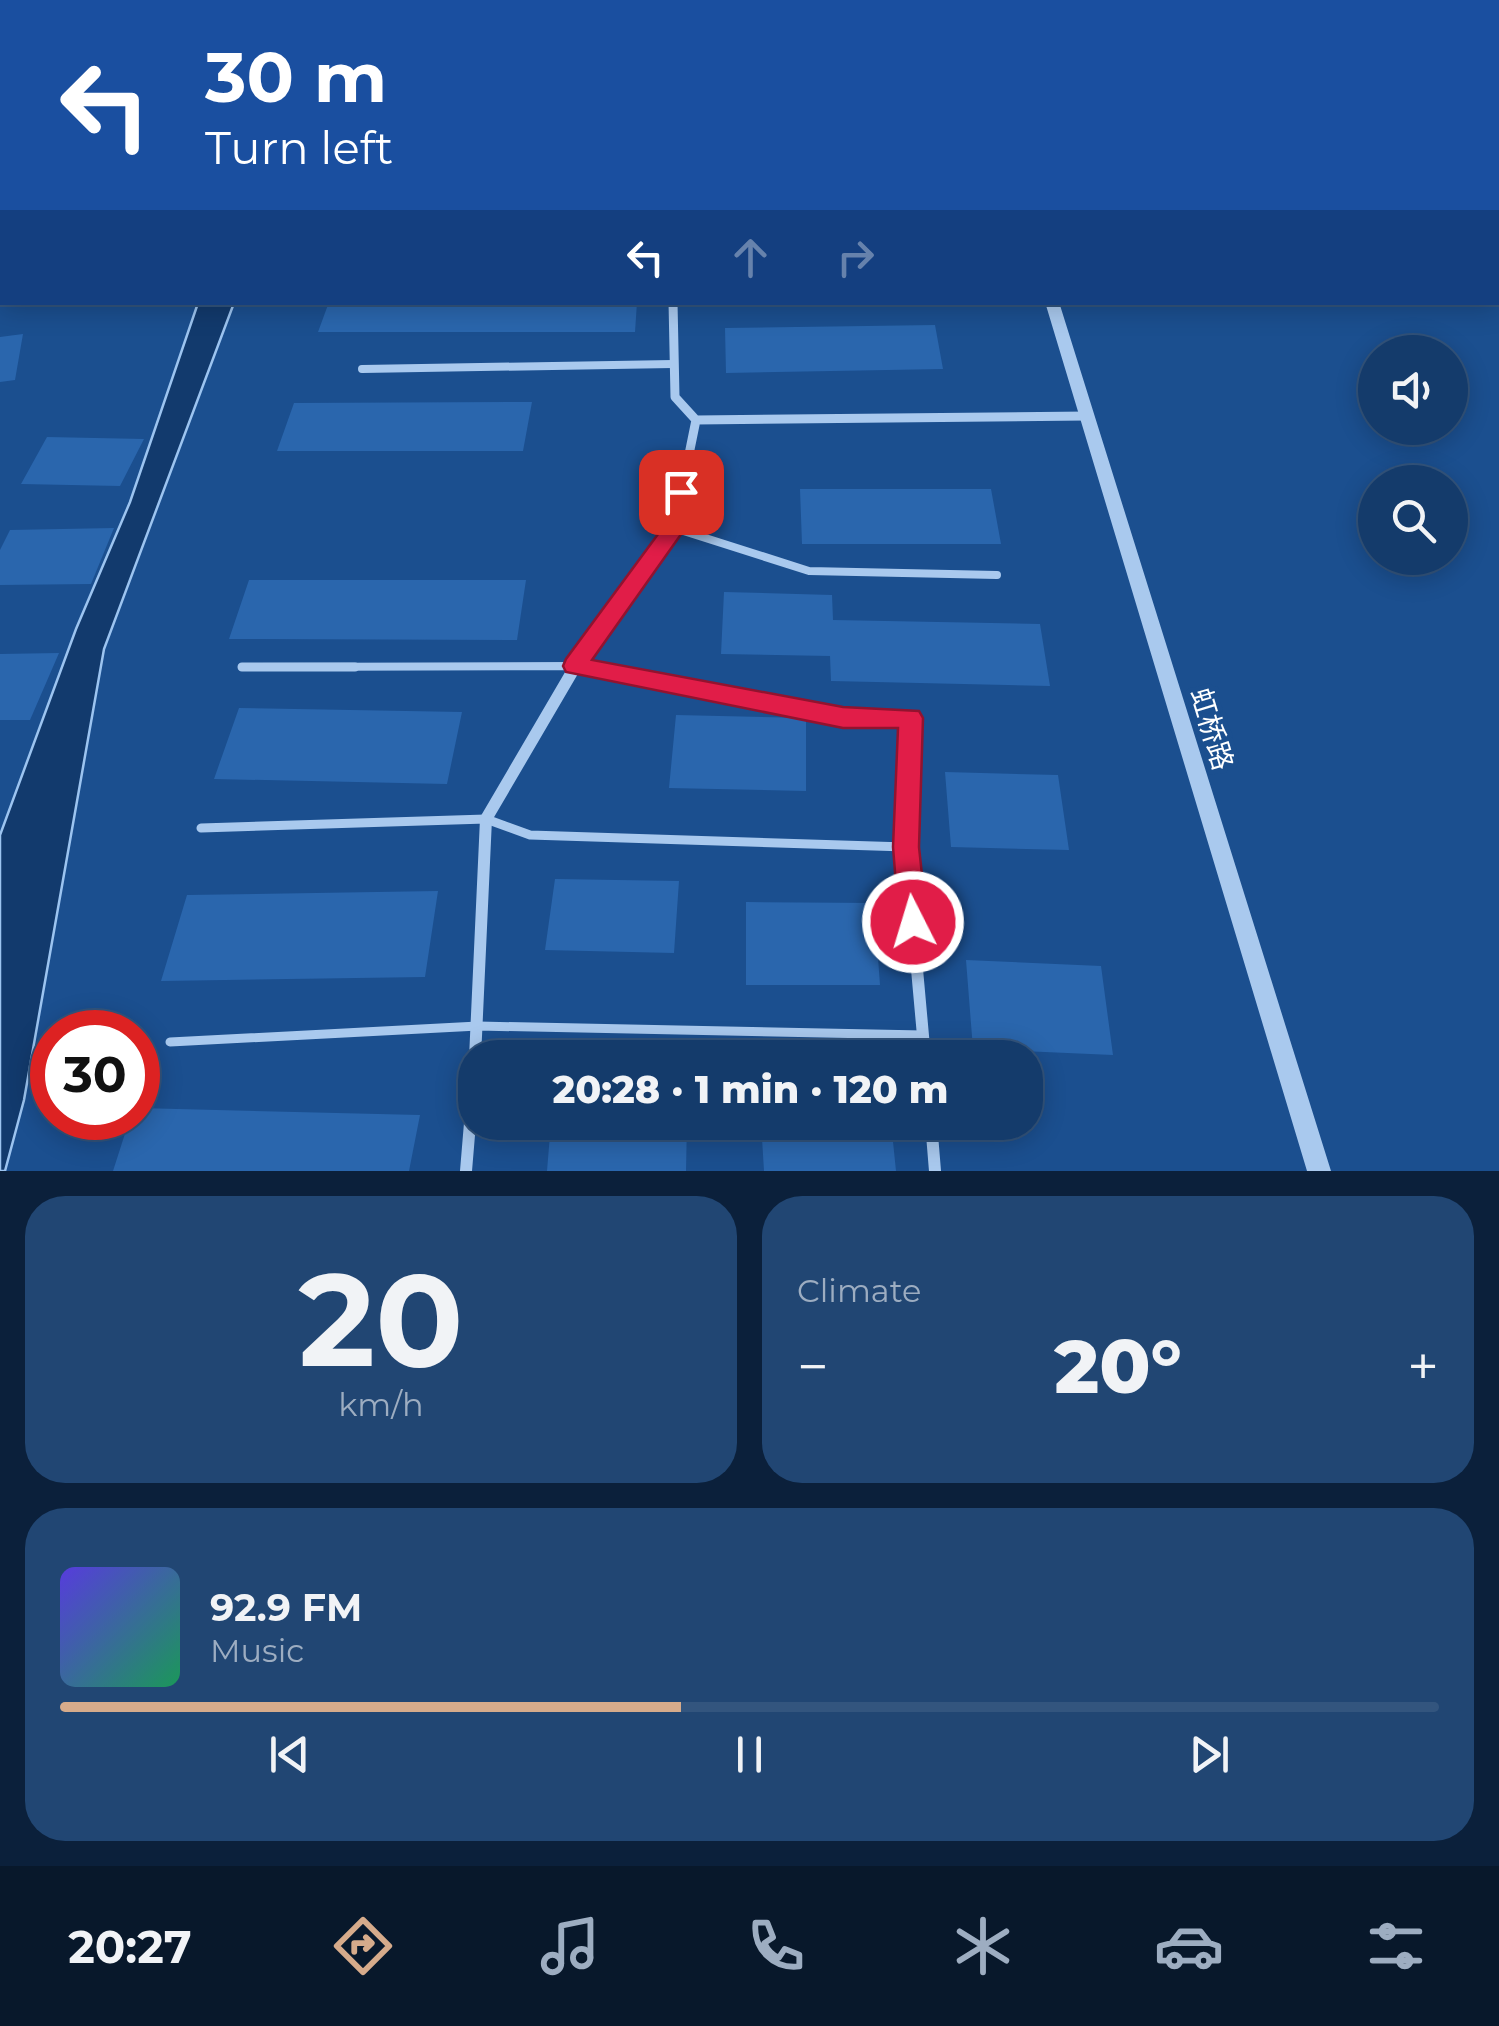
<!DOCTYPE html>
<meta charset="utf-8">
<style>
body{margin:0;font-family:Montserrat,"Noto Sans SC",sans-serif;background:#214673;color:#f1f3f6;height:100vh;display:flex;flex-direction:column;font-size:38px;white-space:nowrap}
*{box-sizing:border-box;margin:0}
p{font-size:32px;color:#9dadc1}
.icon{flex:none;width:55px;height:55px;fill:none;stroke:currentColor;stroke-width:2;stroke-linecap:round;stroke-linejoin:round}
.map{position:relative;height:1171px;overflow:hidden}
.panel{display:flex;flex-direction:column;gap:25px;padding:25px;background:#0b203b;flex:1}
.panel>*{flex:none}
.hud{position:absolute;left:0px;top:0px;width:1500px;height:305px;box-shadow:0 5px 25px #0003,0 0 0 2px #33557e;background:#1a4fa0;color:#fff;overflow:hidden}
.controls{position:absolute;left:1358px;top:335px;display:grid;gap:20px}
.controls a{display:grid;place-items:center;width:110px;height:110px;border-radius:50%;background:#143b6b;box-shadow:0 5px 25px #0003,0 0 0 2px #33557e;font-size:50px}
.speed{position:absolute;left:30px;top:1010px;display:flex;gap:20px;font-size:50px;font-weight:700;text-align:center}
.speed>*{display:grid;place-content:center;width:130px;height:130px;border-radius:50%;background:#143b6b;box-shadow:0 5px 25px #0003,0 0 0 2px #33557e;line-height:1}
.speed .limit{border:15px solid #d22;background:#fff;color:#111}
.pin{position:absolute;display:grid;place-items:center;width:85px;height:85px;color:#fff;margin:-42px;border-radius:20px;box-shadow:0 5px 15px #0006}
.me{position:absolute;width:110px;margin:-55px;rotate:355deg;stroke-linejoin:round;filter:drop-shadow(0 0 8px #0008)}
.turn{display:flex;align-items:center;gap:35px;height:210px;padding:0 40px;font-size:45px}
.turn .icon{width:130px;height:130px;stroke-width:2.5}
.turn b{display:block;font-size:70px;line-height:85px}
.lanes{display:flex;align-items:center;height:95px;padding:0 40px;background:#0003;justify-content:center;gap:50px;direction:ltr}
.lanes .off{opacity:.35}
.big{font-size:75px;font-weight:800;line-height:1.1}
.panel .card{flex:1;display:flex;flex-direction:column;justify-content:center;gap:15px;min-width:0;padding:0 35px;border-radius:40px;background:#214673}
.panel .dial{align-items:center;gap:0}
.dial b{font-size:130px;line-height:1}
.song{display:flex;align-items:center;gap:30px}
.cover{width:120px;height:120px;border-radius:15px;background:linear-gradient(135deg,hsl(250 70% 55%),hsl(150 70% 35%))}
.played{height:10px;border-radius:5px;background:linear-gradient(90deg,#d6ab8b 45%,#33557e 45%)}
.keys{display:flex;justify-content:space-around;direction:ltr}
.heat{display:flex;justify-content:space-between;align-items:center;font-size:55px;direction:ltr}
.panel .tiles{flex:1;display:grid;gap:25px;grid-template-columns:1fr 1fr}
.card:last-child{grid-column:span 2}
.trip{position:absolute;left:458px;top:1040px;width:585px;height:100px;border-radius:40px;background:#143b6b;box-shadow:0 5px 25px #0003,0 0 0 2px #33557e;font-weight:800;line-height:100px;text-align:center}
.tabs{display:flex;height:160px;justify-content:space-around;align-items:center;background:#08182b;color:#9dadc1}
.tabs .icon{width:70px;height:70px}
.tabs .current{color:#d6ab8b}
.tabs b{font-size:45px;color:#f1f3f6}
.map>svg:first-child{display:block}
.water{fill:#123a6d;stroke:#9cc4f0;stroke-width:2.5}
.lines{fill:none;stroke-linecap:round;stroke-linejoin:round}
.canal{fill:#123a6d;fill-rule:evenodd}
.building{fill:#2a66ad}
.service-far1{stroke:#a9c9ee;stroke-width:8}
.service{stroke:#a9c9ee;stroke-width:9}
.minor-far1{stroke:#a9c9ee;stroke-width:9}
.minor{stroke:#a9c9ee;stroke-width:12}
.tertiary{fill:#a9c9ee;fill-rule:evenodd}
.route{fill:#e11d48;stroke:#92132f;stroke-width:2.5}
.labels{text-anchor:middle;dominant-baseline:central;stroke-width:10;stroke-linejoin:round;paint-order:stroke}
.street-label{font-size:28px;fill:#fff;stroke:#1b4f8f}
</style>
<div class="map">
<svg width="1499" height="1171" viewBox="0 0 1499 1171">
<rect width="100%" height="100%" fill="#1b4f8f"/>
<!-- water -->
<path class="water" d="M198,303H234L104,649L24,1100L5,1171H0V835L76,629L130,502Z"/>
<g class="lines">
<!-- canal -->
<path class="canal" d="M1498,110H1499V128H1498Z"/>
</g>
<!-- building -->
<path class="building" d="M329,302H637L635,332H318Z
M935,325L943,369L726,373L725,328Z
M23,334L15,380L0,382V337Z
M532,402L523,451H277L294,403Z
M47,437L144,439L120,486L21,484Z
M800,489H991L1001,544H802Z
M114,528L91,584L0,585V550L10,530Z
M249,580H526L517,640L229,639Z
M724,592L832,595L833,620L1040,624L1050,686L831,681L830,656L721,654Z
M59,653L30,720H0V654Z
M239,708L462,712L447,784L214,779Z
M676,715L806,718V791L669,788Z
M945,772L1058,775L1069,850L951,847Z
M555,879L679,881L674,953L545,950Z
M438,891L425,977L161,981L187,895Z
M746,902L874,903L880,985H746Z
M966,960L1101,966L1113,1055L973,1049Z
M138,1108L420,1115L409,1171H113L130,1118H138Z
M551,1122H687L686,1171H547Z
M761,1122H891L896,1171H764Z"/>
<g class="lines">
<!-- service-far1 -->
<path class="service-far1" d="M362,369L673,364
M674,528L809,571L997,575
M242,667L575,666L591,669"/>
<!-- service -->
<path class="service" d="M242,667H355
M578,667L843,718H911
M201,828L486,819L530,835L906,847
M170,1042L478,1026L923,1035"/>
<!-- minor-far1 -->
<path class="minor-far1" d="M673,302L675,397L696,420
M573,669L674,528L696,420L1087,416"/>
<!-- minor -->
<path class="minor" d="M911,718L906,847L925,1058
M475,1058L486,819L575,667
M931,1122L935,1171
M466,1171L475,1063"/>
<!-- tertiary -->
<path class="tertiary" d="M954,0H964L965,2H955Z
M1045,302H1059L1331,1171H1307Z"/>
</g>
<!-- route -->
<path class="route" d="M681,484L692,492L682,533L592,660L843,707L919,711L923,718L919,847L927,922L923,931L913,935L903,931L899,922L893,847L898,728H843L566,672L563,666L566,659L664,526L671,492Z"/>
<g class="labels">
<!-- street labels -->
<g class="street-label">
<text transform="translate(1212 729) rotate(73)">虹桥路</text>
</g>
</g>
</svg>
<div class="controls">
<a><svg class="icon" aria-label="sound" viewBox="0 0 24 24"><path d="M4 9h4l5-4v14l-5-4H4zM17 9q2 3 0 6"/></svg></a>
<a><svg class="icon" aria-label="search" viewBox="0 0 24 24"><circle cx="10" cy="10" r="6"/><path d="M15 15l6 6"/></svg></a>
</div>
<div class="speed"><div class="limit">30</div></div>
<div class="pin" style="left:681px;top:492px;background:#d93025"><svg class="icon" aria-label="arrive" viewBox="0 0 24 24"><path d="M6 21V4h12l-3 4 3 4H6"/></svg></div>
<svg class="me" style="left:913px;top:922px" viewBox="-20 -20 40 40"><circle r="17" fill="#e11d48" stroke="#fff" stroke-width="3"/><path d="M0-11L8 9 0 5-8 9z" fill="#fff"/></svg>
<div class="trip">20:28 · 1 min · 120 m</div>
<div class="hud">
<div class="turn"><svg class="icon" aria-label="left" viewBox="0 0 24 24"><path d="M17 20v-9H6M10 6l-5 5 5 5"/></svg><div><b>30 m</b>Turn left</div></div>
<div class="lanes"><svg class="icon" aria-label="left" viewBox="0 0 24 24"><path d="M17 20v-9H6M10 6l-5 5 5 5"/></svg><svg class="icon off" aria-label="ahead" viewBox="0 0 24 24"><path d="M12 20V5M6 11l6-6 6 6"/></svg><svg class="icon off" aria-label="right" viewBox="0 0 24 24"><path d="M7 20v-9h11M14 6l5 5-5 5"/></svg></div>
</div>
</div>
<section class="panel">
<div class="tiles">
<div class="card dial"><b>20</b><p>km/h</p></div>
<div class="card"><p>Climate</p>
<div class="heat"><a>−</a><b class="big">20°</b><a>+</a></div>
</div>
<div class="card">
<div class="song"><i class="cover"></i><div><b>92.9 FM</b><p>Music</p></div></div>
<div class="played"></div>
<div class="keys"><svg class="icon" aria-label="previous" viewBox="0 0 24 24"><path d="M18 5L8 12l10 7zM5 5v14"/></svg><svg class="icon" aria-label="pause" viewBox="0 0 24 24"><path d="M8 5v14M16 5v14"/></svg><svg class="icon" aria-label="next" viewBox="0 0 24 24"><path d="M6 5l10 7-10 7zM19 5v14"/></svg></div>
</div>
</div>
</section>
<nav class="tabs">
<b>20:27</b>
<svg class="icon current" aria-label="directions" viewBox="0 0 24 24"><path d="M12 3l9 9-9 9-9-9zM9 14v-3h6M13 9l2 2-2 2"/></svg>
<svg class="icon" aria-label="music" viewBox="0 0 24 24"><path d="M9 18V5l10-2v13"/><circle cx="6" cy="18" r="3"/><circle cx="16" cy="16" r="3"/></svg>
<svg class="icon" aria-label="phone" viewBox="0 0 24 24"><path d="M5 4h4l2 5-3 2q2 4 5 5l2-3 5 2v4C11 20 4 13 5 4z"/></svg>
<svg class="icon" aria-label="climate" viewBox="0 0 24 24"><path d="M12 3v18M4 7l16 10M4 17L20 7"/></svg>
<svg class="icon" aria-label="car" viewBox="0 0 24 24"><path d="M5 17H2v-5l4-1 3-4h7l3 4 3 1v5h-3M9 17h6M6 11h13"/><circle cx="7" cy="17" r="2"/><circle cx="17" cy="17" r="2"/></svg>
<svg class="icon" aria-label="filters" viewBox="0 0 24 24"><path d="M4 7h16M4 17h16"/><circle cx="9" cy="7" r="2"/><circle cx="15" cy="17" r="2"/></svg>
</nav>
